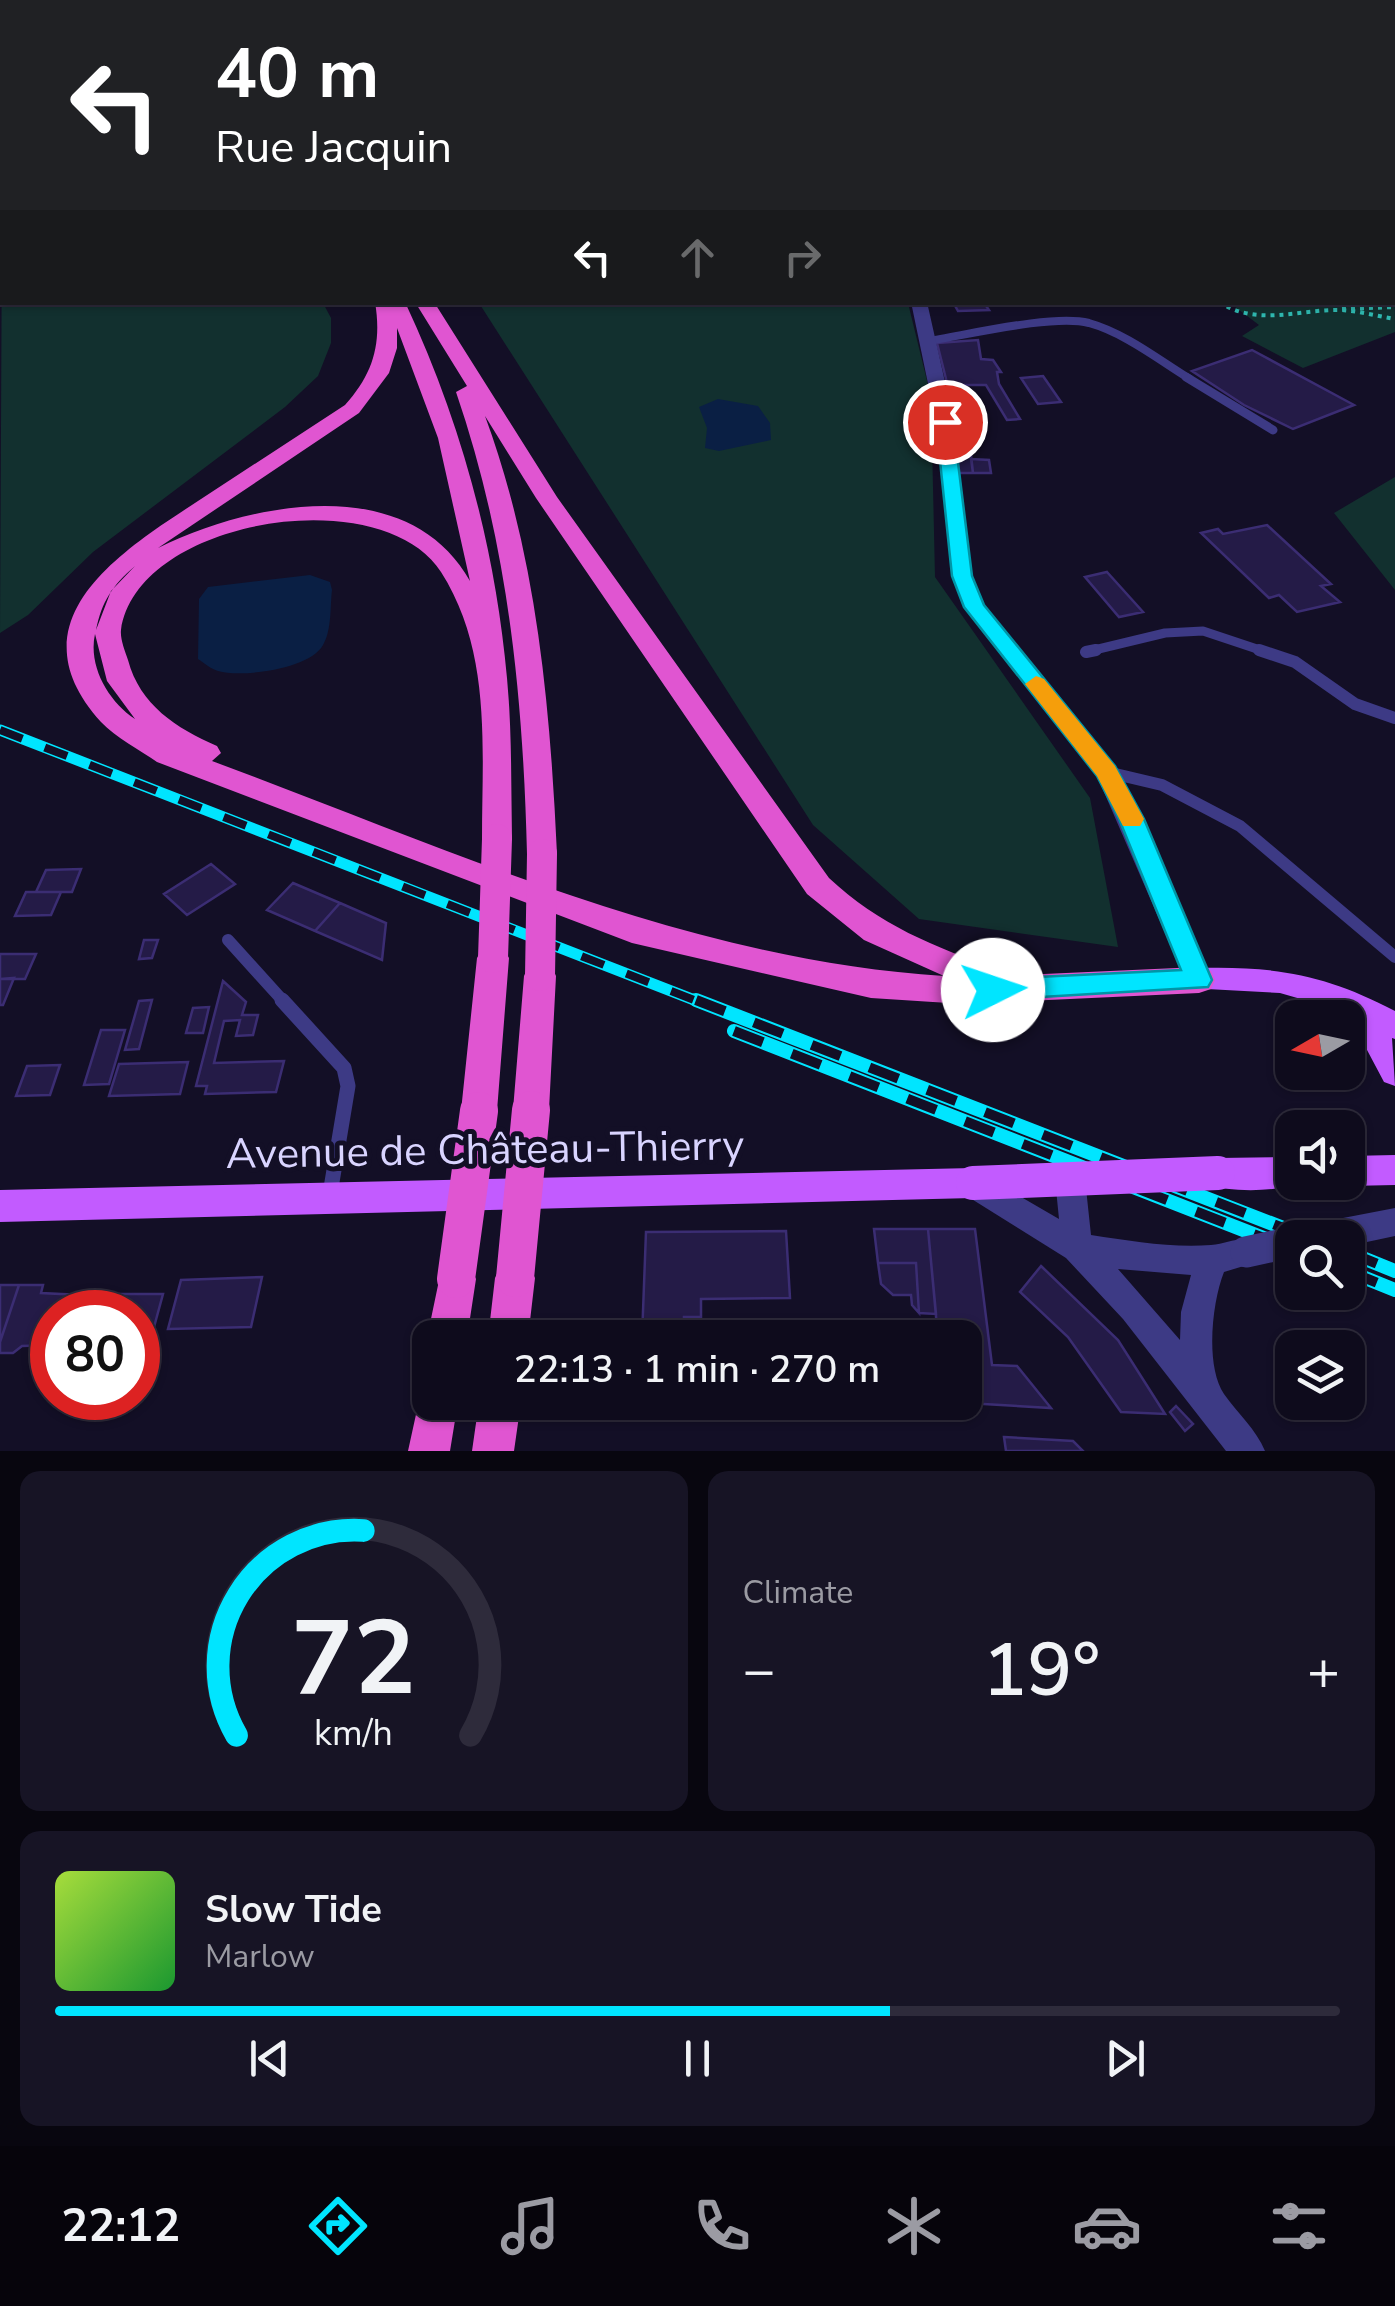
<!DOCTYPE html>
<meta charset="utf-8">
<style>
body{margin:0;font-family:"Nunito Sans",sans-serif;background:#171425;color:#f1f3f6;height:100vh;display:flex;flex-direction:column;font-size:38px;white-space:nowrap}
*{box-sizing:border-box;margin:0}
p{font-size:32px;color:#9b9ba3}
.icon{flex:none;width:55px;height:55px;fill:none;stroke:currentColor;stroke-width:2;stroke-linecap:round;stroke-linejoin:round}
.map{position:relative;height:1451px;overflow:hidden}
.side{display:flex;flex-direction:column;gap:20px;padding:20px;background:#08060f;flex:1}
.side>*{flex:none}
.guide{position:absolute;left:0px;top:0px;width:1395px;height:305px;box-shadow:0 2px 8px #0004,0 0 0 2px #2e2b3b;background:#202124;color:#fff;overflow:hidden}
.needle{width:65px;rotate:261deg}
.fabs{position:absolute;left:1275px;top:1000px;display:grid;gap:20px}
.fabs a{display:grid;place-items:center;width:90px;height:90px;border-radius:20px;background:#0e0b1c;box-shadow:0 2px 8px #0004,0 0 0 2px #2e2b3b;font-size:50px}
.speed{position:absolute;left:30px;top:1290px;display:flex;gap:20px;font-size:50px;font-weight:700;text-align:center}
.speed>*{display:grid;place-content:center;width:130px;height:130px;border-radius:50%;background:#0e0b1c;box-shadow:0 2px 8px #0004,0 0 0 2px #2e2b3b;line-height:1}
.speed .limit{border:15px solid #d22;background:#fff;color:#111}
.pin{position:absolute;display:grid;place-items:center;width:85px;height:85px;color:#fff;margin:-42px;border:5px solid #fff;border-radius:50%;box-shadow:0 2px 10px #0007}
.me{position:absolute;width:110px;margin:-55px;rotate:86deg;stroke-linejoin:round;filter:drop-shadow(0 0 8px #0008)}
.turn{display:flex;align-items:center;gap:35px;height:210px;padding:0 50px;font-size:45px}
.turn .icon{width:130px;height:130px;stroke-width:2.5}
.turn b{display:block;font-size:70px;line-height:85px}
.lanes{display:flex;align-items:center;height:95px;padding:0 50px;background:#0003;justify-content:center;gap:50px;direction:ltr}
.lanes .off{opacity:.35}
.big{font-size:75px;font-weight:600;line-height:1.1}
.side .card{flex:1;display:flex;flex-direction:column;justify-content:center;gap:15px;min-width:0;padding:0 35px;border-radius:20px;background:#171425}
.side .dial{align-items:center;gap:0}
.dial svg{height:260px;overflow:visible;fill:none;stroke:#2e2b3b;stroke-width:7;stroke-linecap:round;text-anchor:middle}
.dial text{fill:#f1f3f6;stroke:none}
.song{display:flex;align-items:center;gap:30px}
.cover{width:120px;height:120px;border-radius:15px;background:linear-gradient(135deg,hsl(80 70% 55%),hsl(130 70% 35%))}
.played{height:10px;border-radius:5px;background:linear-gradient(90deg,#00e5ff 65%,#2e2b3b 65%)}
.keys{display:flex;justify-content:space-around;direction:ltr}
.heat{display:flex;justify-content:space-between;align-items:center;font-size:55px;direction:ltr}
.side .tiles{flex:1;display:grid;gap:20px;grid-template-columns:1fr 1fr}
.card:last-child{grid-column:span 2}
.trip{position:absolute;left:412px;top:1320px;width:570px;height:100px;border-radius:20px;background:#0e0b1c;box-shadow:0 2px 8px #0004,0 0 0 2px #2e2b3b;font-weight:600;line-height:100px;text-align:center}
.tabs{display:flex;height:160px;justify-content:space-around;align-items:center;background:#06040b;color:#9b9ba3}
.tabs .icon{width:70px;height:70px}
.tabs .selected{color:#00e5ff}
.tabs b{font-size:45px;color:#f1f3f6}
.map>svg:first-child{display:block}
.green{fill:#12302f}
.water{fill:#0a1f44}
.building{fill:#241b47;stroke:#3b2d73;stroke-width:2.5}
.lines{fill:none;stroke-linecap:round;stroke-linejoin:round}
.path-far1{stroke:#2fb8b0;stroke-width:2.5;stroke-dasharray:2.5 4;stroke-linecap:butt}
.path{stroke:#2fb8b0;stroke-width:4;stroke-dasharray:4 5;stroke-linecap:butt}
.service-far3{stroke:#3d3a85;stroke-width:8}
.service-far2{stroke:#3d3a85;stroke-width:9}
.service-far1{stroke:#3d3a85;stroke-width:12}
.service{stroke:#3d3a85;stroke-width:15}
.minor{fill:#3d3a85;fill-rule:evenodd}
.primary{fill:#c25bff;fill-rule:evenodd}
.trunk{fill:#e055d1;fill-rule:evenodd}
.rail-far1-casing{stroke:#00e5ff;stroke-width:11}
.rail-casing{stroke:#00e5ff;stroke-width:14}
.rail-far1{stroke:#130f26;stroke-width:8;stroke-dasharray:24;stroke-linecap:butt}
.rail{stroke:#130f26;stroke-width:10;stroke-dasharray:31;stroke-linecap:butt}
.minor-bridge{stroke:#3d3a85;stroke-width:31}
.primary-bridge{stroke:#c25bff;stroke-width:34}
.trunk-bridge-far1{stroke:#e055d1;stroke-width:30}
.trunk-bridge{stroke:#e055d1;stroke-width:38}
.route{fill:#00e5ff;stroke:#0095a6;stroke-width:2.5}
.slow{fill:#f59e0b}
.labels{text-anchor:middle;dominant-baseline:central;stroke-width:10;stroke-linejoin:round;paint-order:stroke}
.near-street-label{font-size:42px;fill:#d9d4ff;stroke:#130f26}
</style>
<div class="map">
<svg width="1395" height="1451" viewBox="0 0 1395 1451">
<rect width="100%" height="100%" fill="#130f26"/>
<!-- green -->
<path class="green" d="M1393,74L1395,332L1303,368L1242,336L1259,325L1230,303L1392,302Z
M2,219V302L323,303L331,318V343L318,376L285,407L93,552L28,615L0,633Z
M709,302L908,303L931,397L935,577L1090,798L1118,947L919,919L813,825L479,303Z
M1395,477V590L1334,513Z"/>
<!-- water -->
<path class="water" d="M718,399L758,406L770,423L771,440L719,451L705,448L707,428L699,407Z
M310,575L330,582L332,590C330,606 332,630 323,645C310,669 242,678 218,671C211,669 204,663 198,659L199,599L208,587Z"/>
<!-- building -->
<path class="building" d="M953,302L984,303L989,310L958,311Z
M978,340L981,359L993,360L1001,372H997L999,384L1020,419L1007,420L986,385H963L968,418L976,419L981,428H971L973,434L954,436L953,407L937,343Z
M1252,350L1354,405L1293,429L1244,405L1192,371Z
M1043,376L1061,402L1038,404L1021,378Z
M955,451L971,455L973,473H958Z
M971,459L989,460L991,473H973Z
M1267,525L1331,584L1321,586L1340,602L1297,612L1279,595L1269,598L1201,533L1218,529L1223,534Z
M1107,572L1143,612L1119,617L1085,577Z
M211,864L235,884L187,915L164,894Z
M81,869L72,892H36L46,870Z
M293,883L340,903L315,931L267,910Z
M26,892H61L51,915L15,916Z
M340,903L386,923L382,960L315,931Z
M144,940H158L152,958L139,959Z
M0,954H36L25,979H0Z
M14,978L3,1005H0V979Z
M223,981L246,1002L242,1015H258L253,1035L236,1036L240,1020L224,1021L214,1063L284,1061L276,1092L205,1094L207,1086H196Z
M152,1000L139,1049L125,1050L139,1001Z
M209,1007L203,1033H186L193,1008Z
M101,1030H125L109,1084L84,1085Z
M188,1062L180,1094L109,1096L119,1064Z
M60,1065L50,1095L16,1096L27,1066Z
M874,1229H928L936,1314L919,1313L916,1263H878Z
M928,1229H975L992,1365L1017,1366L1051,1408L949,1402H965V1338H938Z
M786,1231L790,1298L701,1299V1317H684V1338H642L646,1232Z
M878,1263H916L919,1313L912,1305L911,1295H893L881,1284Z
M1041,1266L1118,1340L1165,1414L1121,1412L1068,1337L1020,1292Z
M262,1277L251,1327L168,1329L181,1280Z
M0,1285H19L0,1342Z
M19,1285H43L41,1293L81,1295L76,1312H52L50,1345L22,1346L13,1353H0V1342Z
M120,1294H163L142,1371H138V1312H115Z
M640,1402H684V1412H640Z
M1176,1406L1193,1424L1185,1431L1170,1412Z
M1004,1437L1073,1441L1083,1451H1006Z"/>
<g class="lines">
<!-- path-far1 -->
<path class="path-far1" d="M157,0L161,2
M1268,0L1272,2
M858,2L867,0
M0,123L2,129"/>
<!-- path -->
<path class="path" d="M1219,302C1258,327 1298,309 1341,310C1359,311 1377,316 1395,319
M1342,309L1395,307"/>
<!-- service-far3 -->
<path class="service-far3" d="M928,341C967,335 1053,314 1089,323C1125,333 1159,360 1190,379"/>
<!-- service-far2 -->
<path class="service-far2" d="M1186,377L1273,430
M1086,652L1165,633L1203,631L1266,652"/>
<!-- service-far1 -->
<path class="service-far1" d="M1259,650L1295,662L1355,704L1395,718
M1086,652L1096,650
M1107,772L1162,785L1240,826L1395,957
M228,940L285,1003"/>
<!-- service -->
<path class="service" d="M282,1000L344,1068L348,1086L330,1194"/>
<!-- minor -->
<path class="minor" d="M388,0H423L424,2H391Z
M653,0H674L675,2H656Z
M0,74H2V80H0Z
M911,302H927L954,422L972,575L985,606L1115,766L1143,819L1212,980L1209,988L1199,991L1189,988L1097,776L965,607L952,575L936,422Z
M1070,1165L1081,1169L1085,1179L1091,1235C1131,1241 1171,1248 1211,1245C1228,1244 1240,1235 1257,1242L1262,1252L1257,1262L1224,1272C1212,1302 1205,1366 1224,1394C1238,1414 1256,1429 1265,1451H1226L1123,1319L1066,1258L962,1193L958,1183L962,1173L973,1169L1059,1219L1055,1179L1059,1169ZM1118,1269L1191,1275L1181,1312L1180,1340Z
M1395,1208V1236L1348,1246V1238H1302L1306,1228L1317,1223Z"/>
<!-- primary -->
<path class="primary" d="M1199,968C1276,966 1327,975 1395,1011V1039L1392,1038L1395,1086L1384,1082L1349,1016L1332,1008L1280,993L1188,988L1184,980L1188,972Z
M1395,1155V1185L1348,1186L1339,1182H1348V1156Z
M1292,1157V1182H1304C1279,1192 1231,1193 1206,1184L1201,1173L1206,1162L1218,1158Z
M973,1168L985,1172L990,1183L985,1194L973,1198L0,1222V1190Z"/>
<!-- trunk -->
<path class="trunk" d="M69,0H83L84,2H71Z
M92,0H107L108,2H94Z
M375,302H405C461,422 495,546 507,678C512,731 511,785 512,839L508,847L497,850L486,847L482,839C482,748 492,652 441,572C382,480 137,518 121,630C120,639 125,651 128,660C140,705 176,728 217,746L221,753L212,761C449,849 689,960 944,976L864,940L807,894L536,498L485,416C537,557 550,705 557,854L553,862L542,865L531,862L527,854C523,695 508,543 456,392L467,386L415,302H434L557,497L829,878C878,924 935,948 999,969L1002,976L1199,967L1211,971L1215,980L1211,989L1199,993L964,1004L871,998L632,943L157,762C140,750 116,738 101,722C10,621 120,552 198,501C247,469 296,437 345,405C373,374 382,344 375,302ZM397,328L438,438L470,581C408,471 252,502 158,548L359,413L389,373L397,348ZM135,566L111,591L96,630C102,601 112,586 135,566ZM95,634L107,681L135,719C108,701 88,666 95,634Z
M493,945L504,949L509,958L497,1111L492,1122L479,1126L466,1122L461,1111L477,958L482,949Z
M540,963L552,967L556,976L549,1110L544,1121L531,1125L518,1121L513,1110L524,976L528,967Z
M515,1259L529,1265L535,1278L528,1338H488L495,1278L501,1265Z
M456,1260L470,1266L476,1279L467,1338H430V1346L427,1338L442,1266Z
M430,1384V1402H458L450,1451H408L422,1387Z
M479,1402H521L514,1451H472Z"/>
<defs>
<path id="rail-far1" d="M0,730L702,1003"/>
<path id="rail" d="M696,1000L1309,1238
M734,1031L1292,1249
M1348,1252L1395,1271
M1348,1271L1395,1290"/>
</defs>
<!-- rail-far1 casing -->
<use href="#rail-far1" class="rail-far1-casing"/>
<!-- rail casing -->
<use href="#rail" class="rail-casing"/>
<!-- rail-far1 -->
<use href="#rail-far1" class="rail-far1"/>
<!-- rail -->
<use href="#rail" class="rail"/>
<!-- minor-bridge -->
<path class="minor-bridge" d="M1246,1252L1292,1242"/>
<!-- primary-bridge -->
<path class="primary-bridge" d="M973,1183L1218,1173"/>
<!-- trunk-bridge-far1 -->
<path class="trunk-bridge-far1" d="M493,958L497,839
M540,976L542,854"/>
<!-- trunk-bridge -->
<path class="trunk-bridge" d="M515,1278L531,1110
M456,1279L479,1111"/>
</g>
<!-- route -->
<path class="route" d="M945,416L953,422L972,576L984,605L1115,766L1144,819L1212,980L1208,987L993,1000L983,997L979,990L983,982L993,979L1181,970L1119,819L1097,776L964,607L952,576L936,422Z"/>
<!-- slow -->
<path class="slow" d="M1036,676L1044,679L1115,766L1144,819L1140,826H1123L1097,776L1025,684Z"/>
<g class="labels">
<!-- near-street labels -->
<g class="near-street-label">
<text transform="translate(485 1150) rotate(-1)">Avenue de Château-Thierry</text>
</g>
</g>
</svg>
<div class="fabs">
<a><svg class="needle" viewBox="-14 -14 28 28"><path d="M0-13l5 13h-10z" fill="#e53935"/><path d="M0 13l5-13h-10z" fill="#9b9ba3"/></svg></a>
<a><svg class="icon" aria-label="sound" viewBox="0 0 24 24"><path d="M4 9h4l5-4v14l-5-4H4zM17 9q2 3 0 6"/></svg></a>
<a><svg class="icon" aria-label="search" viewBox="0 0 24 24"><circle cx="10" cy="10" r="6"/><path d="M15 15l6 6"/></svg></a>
<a><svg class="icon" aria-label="layers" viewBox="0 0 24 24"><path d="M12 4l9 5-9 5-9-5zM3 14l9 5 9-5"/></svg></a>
</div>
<div class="speed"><div class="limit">80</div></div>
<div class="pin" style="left:945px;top:422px;background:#d93025"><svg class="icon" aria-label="arrive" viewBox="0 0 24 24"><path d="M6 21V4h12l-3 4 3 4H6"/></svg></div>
<svg class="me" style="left:993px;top:990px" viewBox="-20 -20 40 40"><circle r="19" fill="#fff"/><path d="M0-13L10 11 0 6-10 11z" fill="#00e5ff"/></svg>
<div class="trip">22:13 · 1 min · 270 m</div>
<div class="guide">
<div class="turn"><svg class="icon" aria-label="left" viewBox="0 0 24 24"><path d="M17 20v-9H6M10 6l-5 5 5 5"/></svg><div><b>40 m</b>Rue Jacquin</div></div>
<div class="lanes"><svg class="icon" aria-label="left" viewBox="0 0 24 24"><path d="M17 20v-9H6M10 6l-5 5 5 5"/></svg><svg class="icon off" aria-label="ahead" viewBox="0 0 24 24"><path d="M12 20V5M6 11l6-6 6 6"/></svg><svg class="icon off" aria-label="right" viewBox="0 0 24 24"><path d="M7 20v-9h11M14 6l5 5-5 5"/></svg></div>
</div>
</div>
<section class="side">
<div class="tiles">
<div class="card dial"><svg viewBox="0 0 100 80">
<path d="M14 69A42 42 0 1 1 86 69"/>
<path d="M14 69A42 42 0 0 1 53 6" stroke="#00e5ff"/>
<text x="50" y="56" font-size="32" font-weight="700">72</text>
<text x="50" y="72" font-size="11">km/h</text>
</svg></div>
<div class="card"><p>Climate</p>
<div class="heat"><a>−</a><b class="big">19°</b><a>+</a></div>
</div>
<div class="card">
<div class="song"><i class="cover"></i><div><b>Slow Tide</b><p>Marlow</p></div></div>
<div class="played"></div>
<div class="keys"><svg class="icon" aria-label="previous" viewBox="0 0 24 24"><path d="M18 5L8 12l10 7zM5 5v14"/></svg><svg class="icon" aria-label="pause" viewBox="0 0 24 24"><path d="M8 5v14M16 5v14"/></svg><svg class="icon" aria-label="next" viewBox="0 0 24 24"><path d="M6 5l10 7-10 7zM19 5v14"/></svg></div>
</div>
</div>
</section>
<nav class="tabs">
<b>22:12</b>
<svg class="icon selected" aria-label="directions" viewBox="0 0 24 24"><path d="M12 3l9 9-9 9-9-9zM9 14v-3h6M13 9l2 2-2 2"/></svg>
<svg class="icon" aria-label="music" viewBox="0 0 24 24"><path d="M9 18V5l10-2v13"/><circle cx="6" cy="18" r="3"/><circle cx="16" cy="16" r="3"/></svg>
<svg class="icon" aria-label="phone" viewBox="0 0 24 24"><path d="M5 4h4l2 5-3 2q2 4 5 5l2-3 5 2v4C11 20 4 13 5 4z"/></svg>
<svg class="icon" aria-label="climate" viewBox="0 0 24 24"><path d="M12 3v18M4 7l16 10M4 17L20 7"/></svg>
<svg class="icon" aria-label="car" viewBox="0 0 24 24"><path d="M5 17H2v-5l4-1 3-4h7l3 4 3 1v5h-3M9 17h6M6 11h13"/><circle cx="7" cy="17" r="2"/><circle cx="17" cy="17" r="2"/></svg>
<svg class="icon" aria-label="filters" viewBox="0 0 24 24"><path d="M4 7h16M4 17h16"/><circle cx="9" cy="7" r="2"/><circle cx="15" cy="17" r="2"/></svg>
</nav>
